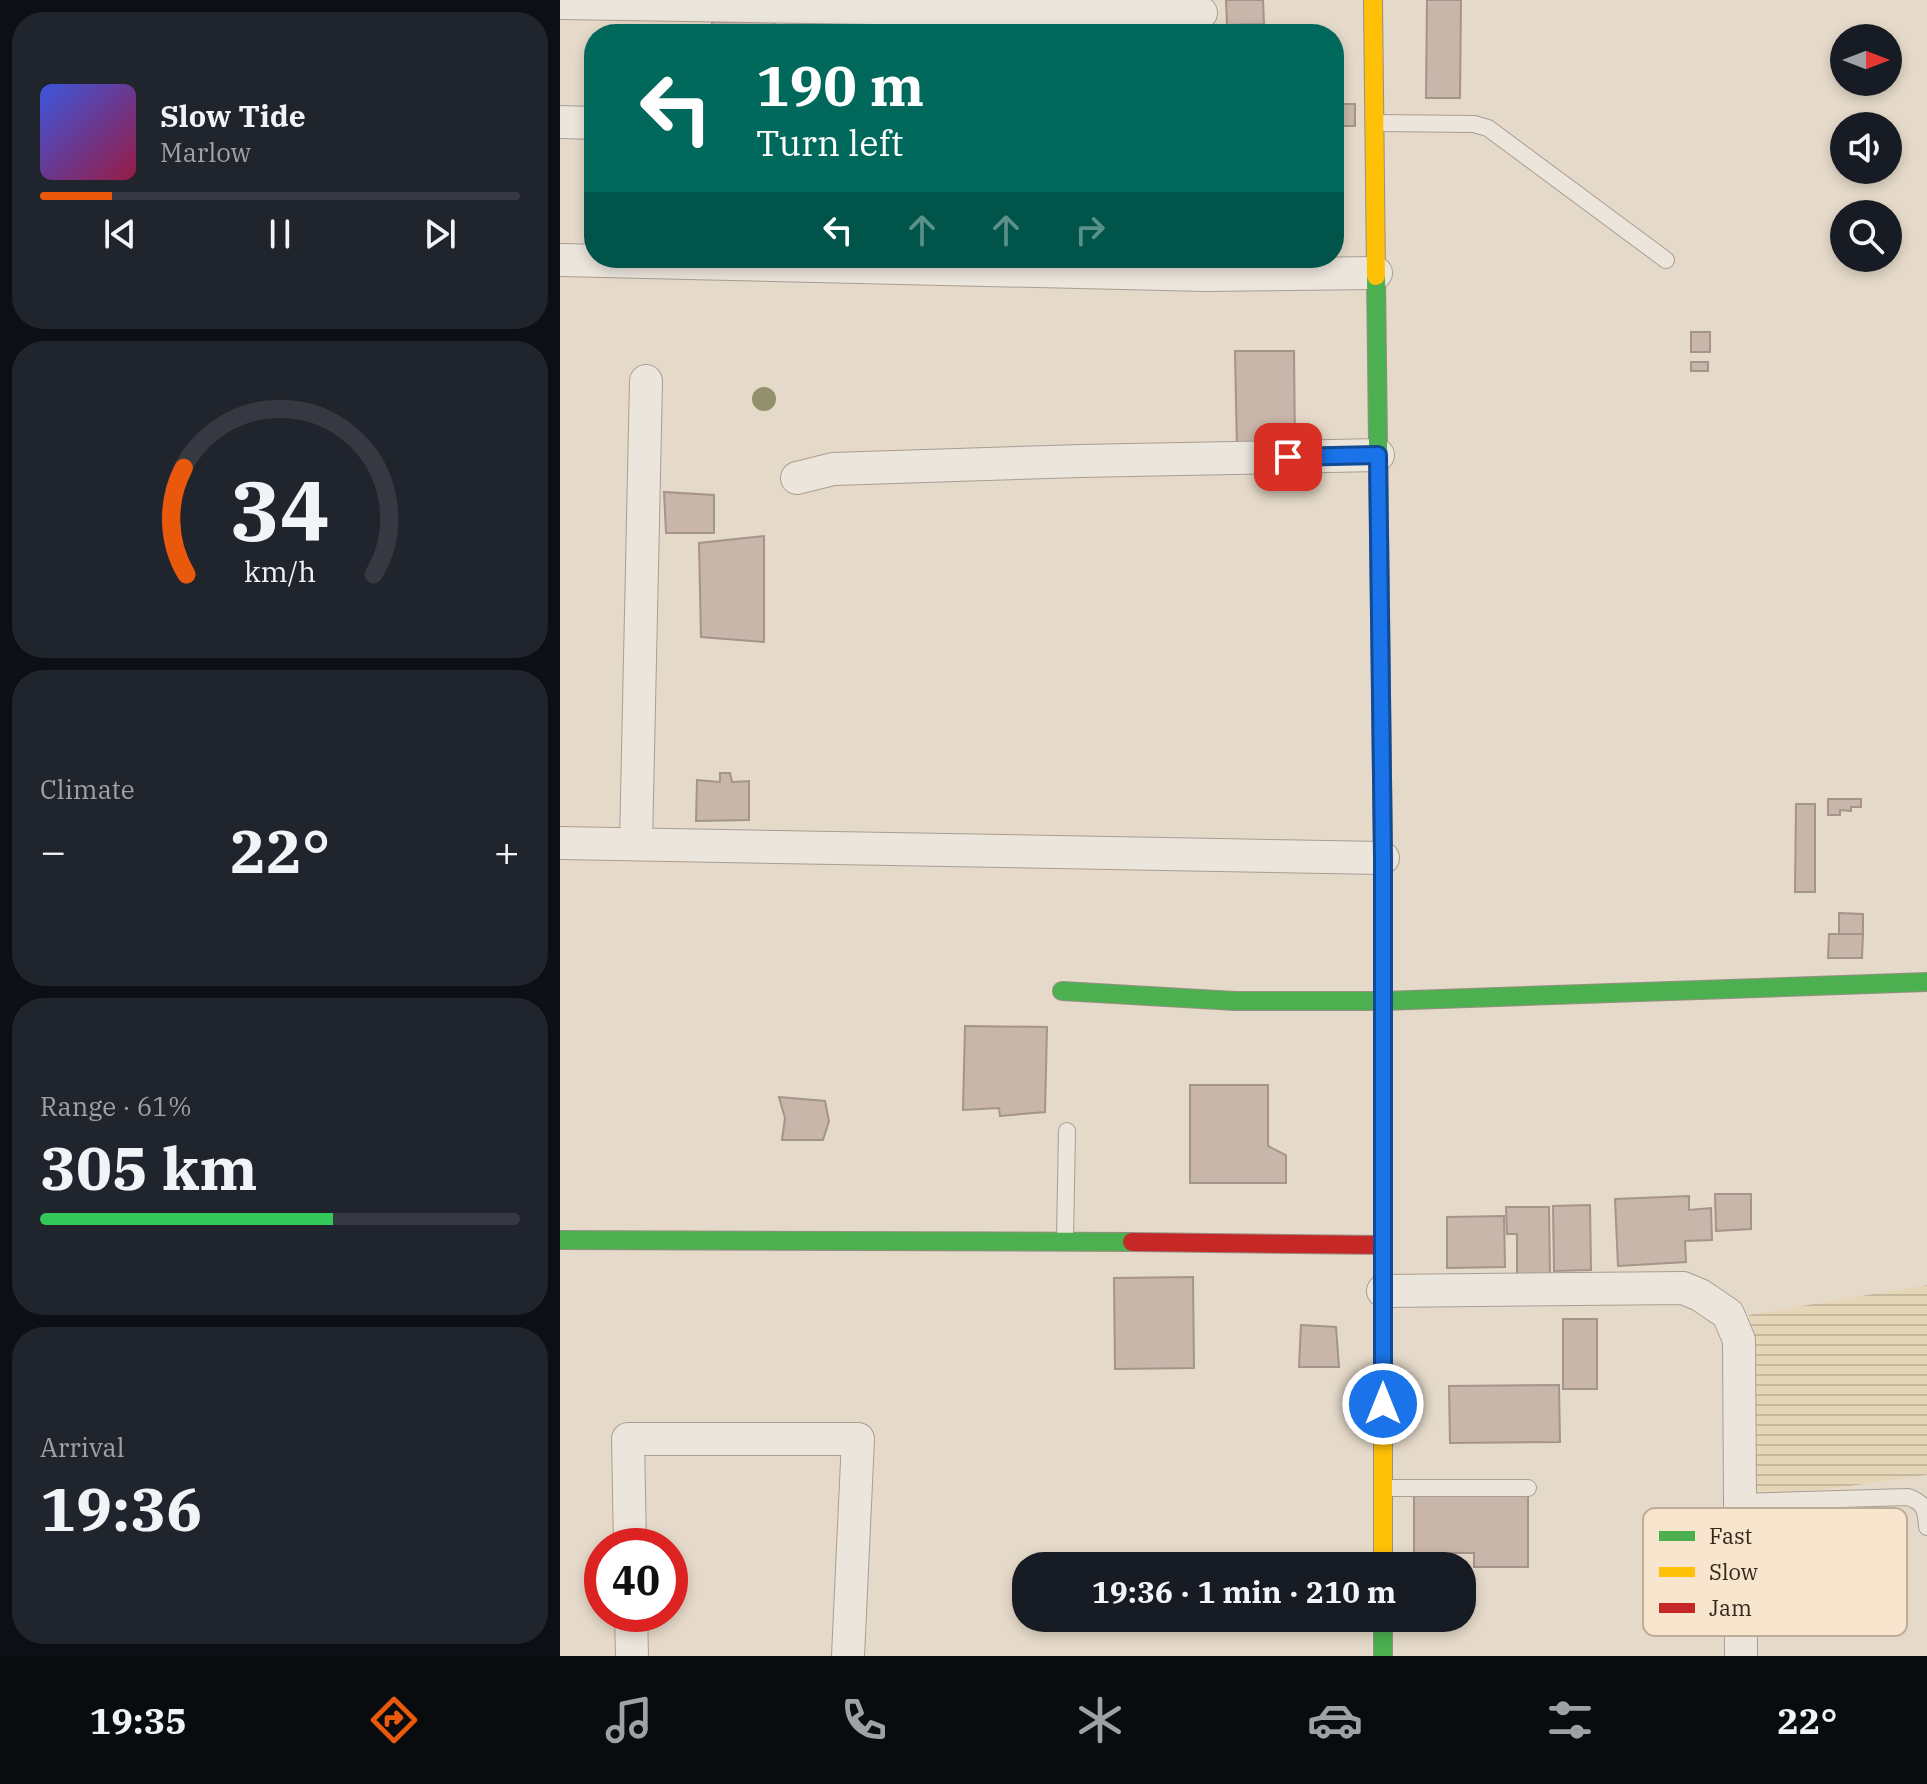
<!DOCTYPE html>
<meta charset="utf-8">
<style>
body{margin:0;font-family:"IBM Plex Serif",serif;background:#20242c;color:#f1f3f6;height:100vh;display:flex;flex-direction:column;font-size:30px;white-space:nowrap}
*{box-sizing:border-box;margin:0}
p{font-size:26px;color:#9ea1a6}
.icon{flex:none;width:44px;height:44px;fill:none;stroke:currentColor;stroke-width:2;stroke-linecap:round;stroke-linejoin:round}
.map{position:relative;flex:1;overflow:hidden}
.sheet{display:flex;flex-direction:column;gap:12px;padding:12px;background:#0d0f14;width:560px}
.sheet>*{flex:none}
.banner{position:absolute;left:24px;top:24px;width:760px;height:244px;border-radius:32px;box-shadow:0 4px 12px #0003;background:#00695c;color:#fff;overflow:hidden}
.needle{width:52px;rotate:90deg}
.tools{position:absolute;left:1270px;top:24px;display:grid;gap:16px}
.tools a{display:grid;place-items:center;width:72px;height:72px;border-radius:50%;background:#171b24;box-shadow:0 4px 12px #0003;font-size:40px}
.speed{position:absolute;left:24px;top:1528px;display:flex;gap:16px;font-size:40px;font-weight:700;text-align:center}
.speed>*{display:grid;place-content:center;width:104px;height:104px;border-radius:50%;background:#171b24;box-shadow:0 4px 12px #0003;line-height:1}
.speed .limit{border:12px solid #d22;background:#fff;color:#111}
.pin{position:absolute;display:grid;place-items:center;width:68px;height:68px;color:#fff;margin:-34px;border-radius:16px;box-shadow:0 4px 12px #0006}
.me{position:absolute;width:88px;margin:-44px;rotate:0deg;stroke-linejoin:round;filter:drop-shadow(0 0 6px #0008)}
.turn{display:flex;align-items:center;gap:28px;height:168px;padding:0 40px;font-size:36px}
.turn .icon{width:104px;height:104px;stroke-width:2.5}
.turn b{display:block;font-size:56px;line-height:68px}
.lanes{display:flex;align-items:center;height:76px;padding:0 40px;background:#0003;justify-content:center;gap:40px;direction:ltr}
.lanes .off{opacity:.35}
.big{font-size:60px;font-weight:800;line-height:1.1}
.sheet .tile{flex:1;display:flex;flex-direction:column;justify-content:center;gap:12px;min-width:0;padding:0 28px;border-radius:32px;background:#20242c}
.sheet .dial{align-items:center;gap:0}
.dial svg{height:208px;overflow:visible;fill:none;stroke:#363941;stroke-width:7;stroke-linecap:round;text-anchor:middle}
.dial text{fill:#f1f3f6;stroke:none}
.song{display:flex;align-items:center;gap:24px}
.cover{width:96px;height:96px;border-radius:12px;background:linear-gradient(135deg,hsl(230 70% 55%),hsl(340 70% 35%))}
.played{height:8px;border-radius:4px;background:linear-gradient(90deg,#ea580c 15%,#363941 15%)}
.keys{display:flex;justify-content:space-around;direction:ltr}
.heat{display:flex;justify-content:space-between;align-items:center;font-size:44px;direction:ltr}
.charge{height:12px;border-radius:6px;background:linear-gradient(90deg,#34c759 61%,#363941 0)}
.trip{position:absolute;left:452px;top:1552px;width:464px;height:80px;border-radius:32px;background:#171b24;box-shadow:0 4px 12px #0003;font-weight:800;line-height:80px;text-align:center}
.menu{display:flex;height:128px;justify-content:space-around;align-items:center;background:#090b0e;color:#9ea1a6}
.menu .icon{width:56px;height:56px}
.menu .active{color:#ea580c}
.menu b{font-size:36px;color:#f1f3f6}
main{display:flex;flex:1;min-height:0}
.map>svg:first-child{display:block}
.farmland{fill:url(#farmland-rules)}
.building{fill:#c9b6aa;stroke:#a59489;stroke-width:2}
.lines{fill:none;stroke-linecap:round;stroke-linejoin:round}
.lane-casing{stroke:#a99e93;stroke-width:18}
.street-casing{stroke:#a99e93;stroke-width:34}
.fast-casing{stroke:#998e83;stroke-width:20}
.slow-casing{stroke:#998e83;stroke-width:20}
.jam-casing{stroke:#998e83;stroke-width:20}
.lane{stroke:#ece5dc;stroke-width:16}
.street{stroke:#ece5dc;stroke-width:32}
.fast{stroke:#4caf50;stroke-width:18}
.slow{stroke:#ffc107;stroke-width:18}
.jam{stroke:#c62828;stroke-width:18}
.tree{fill:#93906d}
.route-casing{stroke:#114b97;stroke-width:20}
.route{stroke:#1a73e8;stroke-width:14}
.key{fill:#f7e5ce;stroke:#beab98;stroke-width:2}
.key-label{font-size:22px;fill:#38251b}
</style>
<main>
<section class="sheet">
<div class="tile">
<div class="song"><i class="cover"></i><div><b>Slow Tide</b><p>Marlow</p></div></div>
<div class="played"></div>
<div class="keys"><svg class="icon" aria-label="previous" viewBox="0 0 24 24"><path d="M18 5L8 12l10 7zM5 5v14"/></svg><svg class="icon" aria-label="pause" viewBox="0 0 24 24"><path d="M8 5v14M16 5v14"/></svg><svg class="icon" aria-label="next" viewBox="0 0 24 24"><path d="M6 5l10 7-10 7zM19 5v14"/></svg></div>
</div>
<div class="tile dial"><svg viewBox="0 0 100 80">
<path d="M14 69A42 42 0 1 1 86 69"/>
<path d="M14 69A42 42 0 0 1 13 28" stroke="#ea580c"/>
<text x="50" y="56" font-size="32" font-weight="700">34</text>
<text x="50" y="72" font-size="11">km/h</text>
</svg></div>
<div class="tile"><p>Climate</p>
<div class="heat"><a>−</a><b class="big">22°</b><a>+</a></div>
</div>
<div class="tile"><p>Range · 61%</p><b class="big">305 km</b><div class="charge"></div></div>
<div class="tile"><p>Arrival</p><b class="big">19:36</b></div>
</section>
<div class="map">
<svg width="1367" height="1656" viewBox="0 0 1367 1656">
<defs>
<pattern id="farmland-rules" width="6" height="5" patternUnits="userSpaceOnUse" patternTransform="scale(2)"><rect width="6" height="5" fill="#e6d6b8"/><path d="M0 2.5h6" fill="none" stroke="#c6b89e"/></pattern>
</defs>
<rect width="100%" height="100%" fill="#e5d9c9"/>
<!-- farmland -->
<path class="farmland" d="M1367,1285V1475L1196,1499L1189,1315Z"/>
<!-- building -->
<path class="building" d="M666,0H703L704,24L667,25Z
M867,0H901L900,98H866Z
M215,21V34H152V22Z
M290,21V34H227L226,22Z
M307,23H370V34H307Z
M386,23H449V34H386Z
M456,25H519V34H456Z
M533,27L560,29V34H533Z
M631,28V34H571V29Z
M774,104H795V126H775L774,131Z
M774,147H776L777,202L774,203Z
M1131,332H1150V352H1131Z
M675,351H734L735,450L677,451Z
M1131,362H1148V371H1131Z
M104,492L154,495V533H106Z
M204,536V642L141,637L139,543Z
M160,773H170L172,782L189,781V820L136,821L137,780L160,782Z
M1268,799H1301V807H1291V811L1280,810V815H1268Z
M1236,804H1255V892H1235Z
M1279,913L1303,914V934H1279Z
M1269,934H1303L1302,958H1268Z
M405,1026L487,1027L485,1112L440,1116L439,1108L403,1110Z
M630,1085H708V1146L726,1155V1183H630Z
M219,1097L265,1101L269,1121L263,1140H222L225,1118Z
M1155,1194H1191V1229L1156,1231Z
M1129,1196V1210L1151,1208L1152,1240L1125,1241L1126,1262L1058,1266L1055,1199Z
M1030,1205L1031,1270L994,1271L993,1206Z
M946,1207H989L990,1274L957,1275V1234H947Z
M944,1216L945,1267L887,1268V1217Z
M633,1277L634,1368L555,1369L554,1278Z
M1003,1319H1037V1389H1003Z
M741,1325L776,1327L779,1367H739Z
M999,1385L1000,1442L890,1443L889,1386Z
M854,1494H968V1567H914V1553H892V1566H878V1562H854Z"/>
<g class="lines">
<defs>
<path id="lane" d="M816,123L914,124L928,128L1106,260
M505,1238L507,1131
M825,1488H968
M1179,1502L1348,1497C1365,1503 1366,1510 1367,1527"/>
<path id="street" d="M0,3L641,13
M0,122L34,123
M0,260L645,275L816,273
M237,478L273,469L520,461L818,455
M0,843L823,858
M76,844L86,381
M823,1291L1123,1288L1140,1295L1168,1314L1179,1340L1181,1656
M70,1546L68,1439H298L288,1656
M71,1614L72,1656"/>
<path id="fast" d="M816,276L823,858V1087
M502,991L675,1001H823L1367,982
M0,1240L572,1242
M823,1618V1656"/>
<path id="slow" d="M813,0L816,276
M823,1087V1566"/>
<path id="jam" d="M572,1242L823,1245"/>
</defs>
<!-- lane casing -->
<use href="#lane" class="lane-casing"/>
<!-- street casing -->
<use href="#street" class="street-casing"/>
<!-- fast casing -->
<use href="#fast" class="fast-casing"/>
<!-- slow casing -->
<use href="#slow" class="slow-casing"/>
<!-- jam casing -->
<use href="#jam" class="jam-casing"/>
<!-- lane -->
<use href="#lane" class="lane"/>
<!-- street -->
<use href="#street" class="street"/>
<!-- fast -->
<use href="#fast" class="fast"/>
<!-- slow -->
<use href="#slow" class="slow"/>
<!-- jam -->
<use href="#jam" class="jam"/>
</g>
<!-- trees -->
<circle class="tree" cx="204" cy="399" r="12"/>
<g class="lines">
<defs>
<path id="route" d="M728,457L818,455L823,858V1404"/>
</defs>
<!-- route casing -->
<use href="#route" class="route-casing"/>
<!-- route -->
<use href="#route" class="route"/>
</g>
<!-- legend -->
<rect x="1083" y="1508" width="264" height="128" rx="12" class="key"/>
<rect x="1099" y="1531" width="36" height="10" fill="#4caf50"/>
<rect x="1099" y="1567" width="36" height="10" fill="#ffc107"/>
<rect x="1099" y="1603" width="36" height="10" fill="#c62828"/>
<g class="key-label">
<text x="1149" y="1544">Fast</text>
<text x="1149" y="1580">Slow</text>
<text x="1149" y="1616">Jam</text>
</g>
</svg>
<div class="tools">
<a><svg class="needle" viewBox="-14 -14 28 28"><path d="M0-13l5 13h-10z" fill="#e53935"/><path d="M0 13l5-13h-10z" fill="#9ea1a6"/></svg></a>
<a><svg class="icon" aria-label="sound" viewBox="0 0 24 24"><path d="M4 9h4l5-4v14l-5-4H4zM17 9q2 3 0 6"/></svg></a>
<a><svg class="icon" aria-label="search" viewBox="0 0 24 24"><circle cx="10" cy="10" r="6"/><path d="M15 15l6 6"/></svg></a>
</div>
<div class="speed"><div class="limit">40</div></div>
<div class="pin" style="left:728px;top:457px;background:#d93025"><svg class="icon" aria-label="arrive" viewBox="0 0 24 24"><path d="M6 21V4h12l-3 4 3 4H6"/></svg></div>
<svg class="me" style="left:823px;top:1404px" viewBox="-20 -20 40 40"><circle r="17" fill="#1a73e8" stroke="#fff" stroke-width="3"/><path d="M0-11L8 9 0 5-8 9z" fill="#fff"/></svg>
<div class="trip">19:36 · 1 min · 210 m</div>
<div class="banner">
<div class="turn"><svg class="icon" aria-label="left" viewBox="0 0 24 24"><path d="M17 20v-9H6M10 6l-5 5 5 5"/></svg><div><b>190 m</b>Turn left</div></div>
<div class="lanes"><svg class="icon" aria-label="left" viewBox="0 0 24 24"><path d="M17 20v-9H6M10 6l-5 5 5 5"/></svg><svg class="icon off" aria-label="ahead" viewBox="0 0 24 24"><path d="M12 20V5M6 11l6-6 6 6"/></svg><svg class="icon off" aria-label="ahead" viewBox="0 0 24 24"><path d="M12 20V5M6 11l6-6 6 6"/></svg><svg class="icon off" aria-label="right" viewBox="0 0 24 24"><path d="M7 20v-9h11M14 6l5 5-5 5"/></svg></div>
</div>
</div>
</main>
<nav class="menu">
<b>19:35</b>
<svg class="icon active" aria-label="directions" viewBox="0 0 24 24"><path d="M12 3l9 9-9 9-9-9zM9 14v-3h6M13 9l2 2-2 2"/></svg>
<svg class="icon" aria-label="music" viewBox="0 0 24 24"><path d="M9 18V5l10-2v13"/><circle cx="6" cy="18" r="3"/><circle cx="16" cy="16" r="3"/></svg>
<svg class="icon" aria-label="phone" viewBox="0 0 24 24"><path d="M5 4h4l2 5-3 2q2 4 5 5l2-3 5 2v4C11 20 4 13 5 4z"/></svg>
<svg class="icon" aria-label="climate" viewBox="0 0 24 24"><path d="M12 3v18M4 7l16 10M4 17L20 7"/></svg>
<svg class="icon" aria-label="car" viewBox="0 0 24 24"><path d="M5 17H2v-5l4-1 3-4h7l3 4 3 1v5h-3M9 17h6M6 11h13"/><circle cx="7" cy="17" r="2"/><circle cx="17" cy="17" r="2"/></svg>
<svg class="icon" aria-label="filters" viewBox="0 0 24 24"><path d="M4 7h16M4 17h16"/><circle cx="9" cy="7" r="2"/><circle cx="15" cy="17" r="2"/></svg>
<b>22°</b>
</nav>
